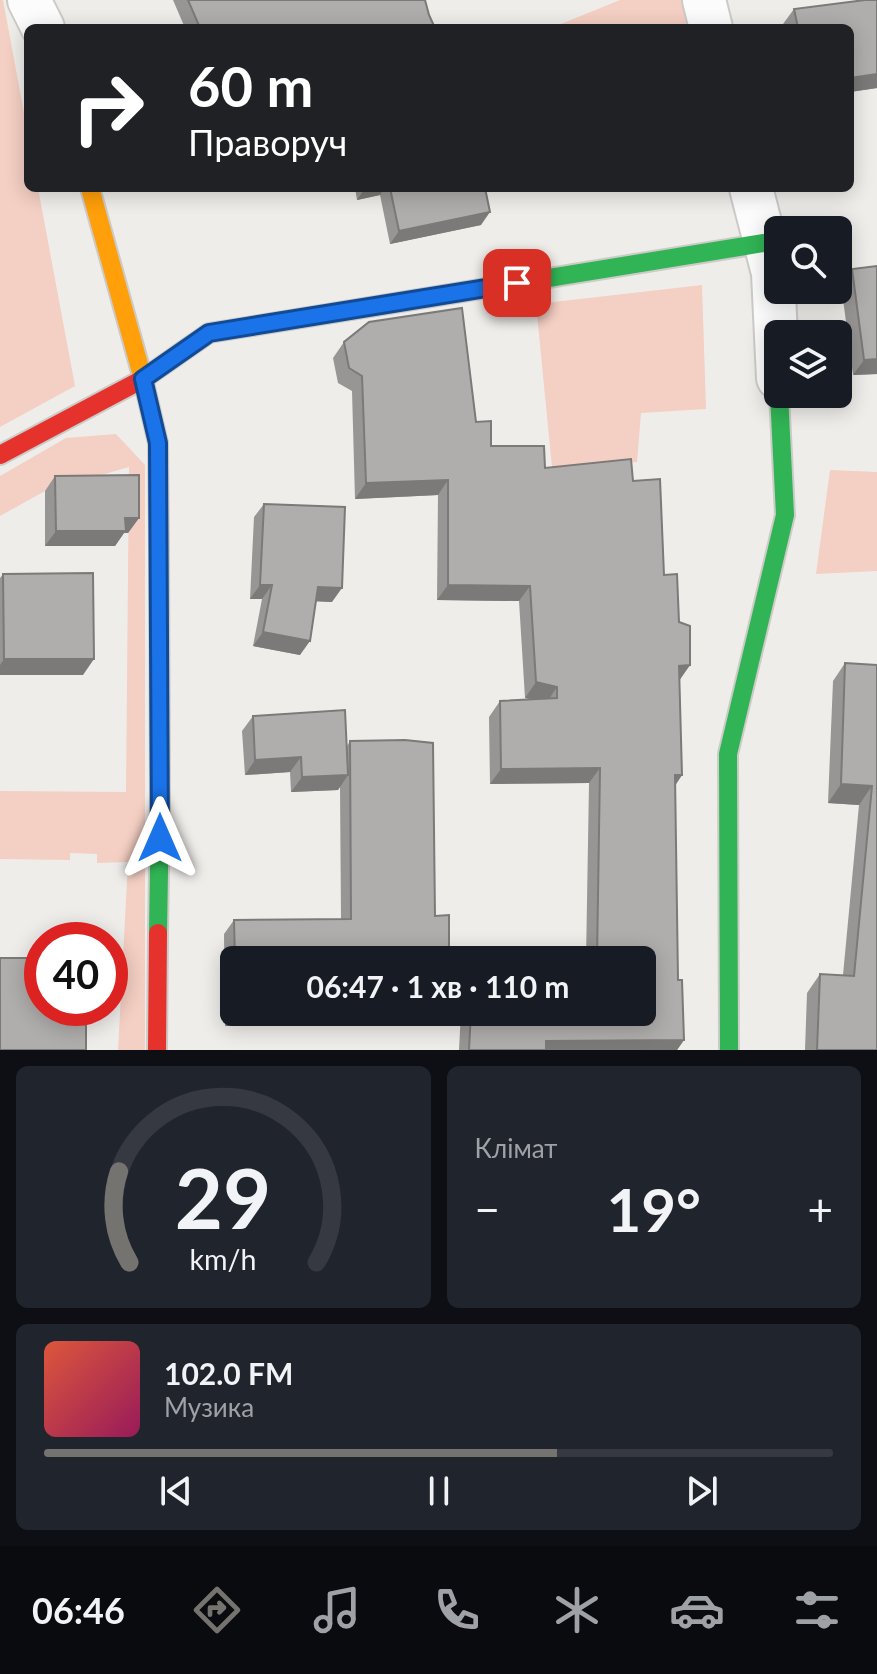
<!DOCTYPE html>
<html lang="uk">
<meta charset="utf-8">
<style>
body{margin:0;font-family:Lato,sans-serif;background:#20242c;color:#f1f3f6;height:100vh;display:flex;flex-direction:column;font-size:30px;white-space:nowrap}
*{box-sizing:border-box;margin:0}
p{font-size:26px;color:#9ea1a6}
.icon{flex:none;width:44px;height:44px;fill:none;stroke:currentColor;stroke-width:2;stroke-linecap:round;stroke-linejoin:round}
.map{position:relative;height:1050px;overflow:hidden}
.side{display:flex;flex-direction:column;gap:16px;padding:16px;background:#0d0f14;flex:1}
.side>*{flex:none}
.top-card{position:absolute;left:24px;top:24px;width:830px;height:168px;border-radius:12px;box-shadow:0 4px 20px #0003;background:#202124;color:#fff;overflow:hidden}
.controls{position:absolute;left:764px;top:216px;display:grid;gap:16px}
.controls a{display:grid;place-items:center;width:88px;height:88px;border-radius:12px;background:#171b24;box-shadow:0 4px 20px #0003;font-size:40px}
.speed{position:absolute;left:24px;top:922px;display:flex;gap:16px;font-size:40px;font-weight:700;text-align:center}
.speed>*{display:grid;place-content:center;width:104px;height:104px;border-radius:50%;background:#171b24;box-shadow:0 4px 20px #0003;line-height:1}
.speed .limit{border:12px solid #d22;background:#fff;color:#111}
.pin{position:absolute;display:grid;place-items:center;width:68px;height:68px;color:#fff;margin:-34px;border-radius:16px;box-shadow:0 4px 12px #0006}
.me{position:absolute;width:88px;margin:-44px;rotate:0deg;stroke-linejoin:round;filter:drop-shadow(0 0 6px #0008)}
.turn{display:flex;align-items:center;gap:28px;height:168px;padding:0 32px;font-size:36px}
.turn .icon{width:104px;height:104px;stroke-width:2.5}
.turn b{display:block;font-size:56px;line-height:68px}
.big{font-size:60px;font-weight:700;line-height:1.1}
.side .tile{flex:1;display:flex;flex-direction:column;justify-content:center;gap:12px;min-width:0;padding:0 28px;border-radius:12px;background:#20242c}
.side .dial{align-items:center;gap:0}
.dial svg{height:208px;overflow:visible;fill:none;stroke:#363941;stroke-width:7;stroke-linecap:round;text-anchor:middle}
.dial text{fill:#f1f3f6;stroke:none}
.song{display:flex;align-items:center;gap:24px}
.cover{width:96px;height:96px;border-radius:12px;background:linear-gradient(135deg,hsl(10 70% 55%),hsl(330 70% 35%))}
.played{height:8px;border-radius:4px;background:linear-gradient(90deg,#747370 65%,#363941 65%)}
.keys{display:flex;justify-content:space-around;direction:ltr}
.heat{display:flex;justify-content:space-between;align-items:center;font-size:44px;direction:ltr}
.side .tiles{flex:1;display:grid;gap:16px;grid-template-columns:1fr 1fr}
.tile:last-child{grid-column:span 2}
.trip{position:absolute;left:220px;top:946px;width:436px;height:80px;border-radius:12px;background:#171b24;box-shadow:0 4px 20px #0003;font-weight:700;line-height:80px;text-align:center}
.dock{display:flex;height:128px;justify-content:space-around;align-items:center;background:#090b0e;color:#9ea1a6}
.dock .icon{width:56px;height:56px}
.dock .active{color:#747370}
.dock b{font-size:36px;color:#f1f3f6}
.map>svg:first-child{display:block}
.green{fill:#f4cfc3}
.lines{fill:none;stroke-linecap:round;stroke-linejoin:round}
.street-casing{stroke:#cccbc8;stroke-width:46}
.fast-casing{stroke:#cccbc8;stroke-width:22}
.slow-casing{stroke:#cccbc8;stroke-width:22}
.jam-casing{stroke:#cccbc8;stroke-width:22}
.street{stroke:#fdfcfc;stroke-width:42}
.fast{stroke:#30b455;stroke-width:18}
.slow{stroke:#ff9f0a;stroke-width:18}
.jam{stroke:#e5322d;stroke-width:18}
.wall{fill:#979694}
.shaded-wall{fill:#7b7a78}
.building{fill:#b0aeac;stroke:#7b7a78;stroke-width:2}
.route-casing{stroke:#114b97;stroke-width:20}
.route{stroke:#1a73e8;stroke-width:14}
</style>
<div class="map">
<svg width="877" height="1050" viewBox="0 0 877 1050">
<rect width="100%" height="100%" fill="#efedea"/>
<!-- green -->
<path class="green" d="M0,0H3L28,134V188H38L75,386L0,427Z
M620,0H685L691,28H551Z
M702,285L706,409L641,413L637,462L552,467L536,304Z
M116,434L145,465V1050H118L128,862L97,863V854L70,853V860L0,859V791L126,792L129,467L45,491L0,516V476L66,438Z
M830,470L877,472V571L816,574Z"/>
<g class="lines">
<defs>
<path id="street" d="M29,0L43,28
M704,0L711,28
M751,188L773,273L778,378"/>
<path id="fast" d="M253,326L764,243
M158,933L160,808L159,550
M729,1050L728,754L785,515L779,394"/>
<path id="slow" d="M90,188L143,379L158,443L159,550"/>
<path id="jam" d="M0,455L143,379L209,333L253,326
M157,1050L158,933"/>
</defs>
<!-- street casing -->
<use href="#street" class="street-casing"/>
<!-- fast casing -->
<use href="#fast" class="fast-casing"/>
<!-- slow casing -->
<use href="#slow" class="slow-casing"/>
<!-- jam casing -->
<use href="#jam" class="jam-casing"/>
<!-- street -->
<use href="#street" class="street"/>
<!-- fast -->
<use href="#fast" class="fast"/>
<!-- slow -->
<use href="#slow" class="slow"/>
<!-- jam -->
<use href="#jam" class="jam"/>
</g>
<!-- wall -->
<path class="wall" d="M173,0H425L429,15L435,28H185Z
M865,0H877V88L850,92V28H784L783,24L794,9Z
M355,188H485L481,225L390,244L380,195L357,200Z
M852,269L877,374L853,375L841,284Z
M344,342L476,422L491,446L545,468L633,481L679,622L690,665L679,680L682,775L675,786L678,980L684,1040L677,1050H459L461,1012H642V960H586L589,783L490,784L489,717L500,701L533,699L525,698L519,601L437,600L438,495L355,499L352,391L338,383L333,358Z
M55,476L139,518L128,533H124L115,546H45V491Z
M264,504L332,602L316,601L300,655L253,646L262,599H250L254,517Z
M3,574L83,675H0V578Z
M845,663L877,665V1050H805L807,993L820,974L843,975L859,805L828,803L833,681Z
M253,716L347,746L350,741L435,916L449,960H234V1012H367L358,1024L225,1026L224,934L234,920L341,919L340,786L338,790L291,792L290,772L245,775L242,731Z"/>
<!-- shaded-wall -->
<path class="shaded-wall" d="M877,74V88L850,92V78Z
M365,188H384L380,195L357,200Z
M490,212L481,225L390,244L399,231Z
M877,359V374L853,375L864,360Z
M448,480L438,495L355,499L366,483Z
M125,518H139L128,533H124L115,546H45L56,531Z
M260,585H272L262,599H250Z
M448,585L530,586L519,601L437,600Z
M318,587L342,588L332,602L308,601Z
M263,632L310,641L300,655L253,646Z
M4,659H94L83,675H0V665Z
M690,665L679,681V666Z
M536,682L557,687L547,702L525,698Z
M301,757L290,772L245,775L255,760Z
M600,768L589,783L490,784L501,769Z
M348,775L338,790L291,792L302,777Z
M675,775H682L671,791Z
M841,784L872,786L859,805L828,803Z
M235,1012H367L358,1024L225,1026Z
M684,1040L677,1050H540L546,1041Z"/>
<!-- building -->
<path class="building" d="M188,0H425L429,15L435,28H200Z
M865,0H877V74L850,78V28H798L794,9Z
M390,188H485L490,212L399,231Z
M877,266V359L864,360L852,269Z
M462,308L476,422L491,421V446H544L545,468L631,459L633,481L660,479L664,575L677,574L679,622L690,626V665L679,666L682,775H675L678,980H682L684,1040L546,1041V1050H469L471,1012H642V960H597L600,768L501,769L500,701L557,698V687L536,682L530,586L448,585V480L366,483L362,376L349,368L344,342L369,322Z
M139,475V518H125L126,531H56L55,476Z
M264,504L345,507L342,588L318,587L310,641L263,632L272,585H260Z
M93,573L94,659H4L3,574Z
M845,663L877,665V1050H817L820,974L854,976L872,786L841,784Z
M345,710L348,775L302,777L301,757L255,760L253,716Z
M405,740L433,743L435,916L449,915V960H235L234,920L351,919L350,741Z
M0,958H42V1008H86V1050H0Z"/>
<g class="lines">
<defs>
<path id="route" d="M160,838L158,443L143,379L209,333L517,283"/>
</defs>
<!-- route casing -->
<use href="#route" class="route-casing"/>
<!-- route -->
<use href="#route" class="route"/>
</g>
</svg>
<div class="controls">
<a><svg class="icon" aria-label="search" viewBox="0 0 24 24"><circle cx="10" cy="10" r="6"/><path d="M15 15l6 6"/></svg></a>
<a><svg class="icon" aria-label="layers" viewBox="0 0 24 24"><path d="M12 4l9 5-9 5-9-5zM3 14l9 5 9-5"/></svg></a>
</div>
<div class="speed"><div class="limit">40</div></div>
<div class="pin" style="left:517px;top:283px;background:#d93025"><svg class="icon" aria-label="arrive" viewBox="0 0 24 24"><path d="M6 21V4h12l-3 4 3 4H6"/></svg></div>
<svg class="me" style="left:160px;top:838px" viewBox="-20 -20 40 40"><path d="M0-17L14 15 0 8-14 15z" fill="#1a73e8" stroke="#fff" stroke-width="4"/></svg>
<div class="trip">06:47 · 1 хв · 110 m</div>
<div class="top-card">
<div class="turn"><svg class="icon" aria-label="right" viewBox="0 0 24 24"><path d="M7 20v-9h11M14 6l5 5-5 5"/></svg><div><b>60 m</b>Праворуч</div></div>
</div>
</div>
<section class="side">
<div class="tiles">
<div class="tile dial"><svg viewBox="0 0 100 80">
<path d="M14 69A42 42 0 1 1 86 69"/>
<path d="M14 69A42 42 0 0 1 10 34" stroke="#747370"/>
<text x="50" y="56" font-size="32" font-weight="700">29</text>
<text x="50" y="72" font-size="11">km/h</text>
</svg></div>
<div class="tile"><p>Клімат</p>
<div class="heat"><a>−</a><b class="big">19°</b><a>+</a></div>
</div>
<div class="tile">
<div class="song"><i class="cover"></i><div><b>102.0 FM</b><p>Музика</p></div></div>
<div class="played"></div>
<div class="keys"><svg class="icon" aria-label="previous" viewBox="0 0 24 24"><path d="M18 5L8 12l10 7zM5 5v14"/></svg><svg class="icon" aria-label="pause" viewBox="0 0 24 24"><path d="M8 5v14M16 5v14"/></svg><svg class="icon" aria-label="next" viewBox="0 0 24 24"><path d="M6 5l10 7-10 7zM19 5v14"/></svg></div>
</div>
</div>
</section>
<nav class="dock">
<b>06:46</b>
<svg class="icon active" aria-label="directions" viewBox="0 0 24 24"><path d="M12 3l9 9-9 9-9-9zM9 14v-3h6M13 9l2 2-2 2"/></svg>
<svg class="icon" aria-label="music" viewBox="0 0 24 24"><path d="M9 18V5l10-2v13"/><circle cx="6" cy="18" r="3"/><circle cx="16" cy="16" r="3"/></svg>
<svg class="icon" aria-label="phone" viewBox="0 0 24 24"><path d="M5 4h4l2 5-3 2q2 4 5 5l2-3 5 2v4C11 20 4 13 5 4z"/></svg>
<svg class="icon" aria-label="climate" viewBox="0 0 24 24"><path d="M12 3v18M4 7l16 10M4 17L20 7"/></svg>
<svg class="icon" aria-label="car" viewBox="0 0 24 24"><path d="M5 17H2v-5l4-1 3-4h7l3 4 3 1v5h-3M9 17h6M6 11h13"/><circle cx="7" cy="17" r="2"/><circle cx="17" cy="17" r="2"/></svg>
<svg class="icon" aria-label="filters" viewBox="0 0 24 24"><path d="M4 7h16M4 17h16"/><circle cx="9" cy="7" r="2"/><circle cx="15" cy="17" r="2"/></svg>
</nav>
